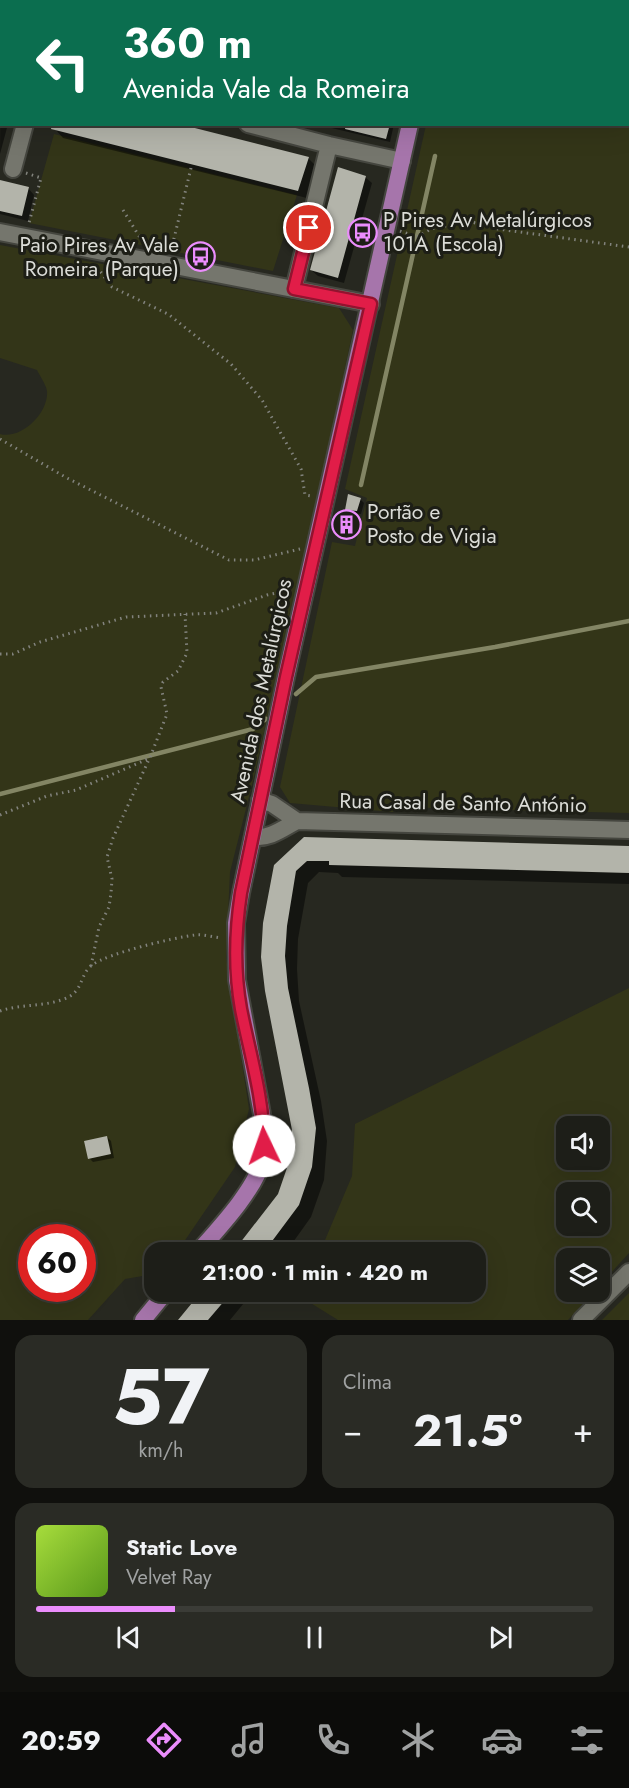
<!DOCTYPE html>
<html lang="pt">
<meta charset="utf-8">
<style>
body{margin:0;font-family:Jost,sans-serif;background:#2a2b25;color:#f1f3f6;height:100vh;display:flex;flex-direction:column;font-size:22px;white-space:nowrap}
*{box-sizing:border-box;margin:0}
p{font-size:20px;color:#a0a2a2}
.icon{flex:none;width:33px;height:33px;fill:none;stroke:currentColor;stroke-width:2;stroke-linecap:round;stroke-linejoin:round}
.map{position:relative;height:1320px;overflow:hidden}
.sheet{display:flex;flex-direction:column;gap:15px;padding:15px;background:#10100d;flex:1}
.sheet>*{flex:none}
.banner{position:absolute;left:0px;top:0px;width:630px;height:126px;box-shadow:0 6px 24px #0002,0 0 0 2px #3b3c37;background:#0b6e4f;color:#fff;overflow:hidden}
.fabs{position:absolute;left:556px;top:1116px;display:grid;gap:12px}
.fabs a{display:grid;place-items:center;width:54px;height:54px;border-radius:12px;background:#1d1e18;box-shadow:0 6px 24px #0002,0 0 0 2px #3b3c37;font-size:30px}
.speed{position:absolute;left:18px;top:1224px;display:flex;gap:12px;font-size:30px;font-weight:700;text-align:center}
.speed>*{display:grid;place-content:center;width:78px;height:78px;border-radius:50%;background:#1d1e18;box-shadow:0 6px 24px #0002,0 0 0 2px #3b3c37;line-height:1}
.speed .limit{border:9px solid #d22;background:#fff;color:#111}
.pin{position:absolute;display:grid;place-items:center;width:51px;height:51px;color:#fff;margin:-26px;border:3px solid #fff;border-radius:50%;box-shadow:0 2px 6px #0007}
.me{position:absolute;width:66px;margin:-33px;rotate:357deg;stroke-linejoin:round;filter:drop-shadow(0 0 4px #0008)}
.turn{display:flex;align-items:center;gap:21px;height:126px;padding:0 24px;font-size:27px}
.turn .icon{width:78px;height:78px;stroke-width:2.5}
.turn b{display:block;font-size:42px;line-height:51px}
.big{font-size:45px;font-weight:700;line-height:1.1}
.sheet .tile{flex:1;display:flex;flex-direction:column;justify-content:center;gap:9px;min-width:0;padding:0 21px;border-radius:18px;background:#2a2b25}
.sheet .dial{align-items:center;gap:0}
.dial b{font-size:78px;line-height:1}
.song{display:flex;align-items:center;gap:18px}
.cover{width:72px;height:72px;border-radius:9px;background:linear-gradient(135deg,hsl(80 70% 55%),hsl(90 70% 35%))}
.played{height:6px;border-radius:3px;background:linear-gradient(90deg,#eb8dfc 25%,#3b3c37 25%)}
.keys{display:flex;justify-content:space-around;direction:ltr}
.heat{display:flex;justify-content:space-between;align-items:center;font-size:33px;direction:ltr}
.sheet .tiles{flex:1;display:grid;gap:15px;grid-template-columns:1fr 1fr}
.tile:last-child{grid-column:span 2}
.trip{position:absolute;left:144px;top:1242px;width:342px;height:60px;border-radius:18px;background:#1d1e18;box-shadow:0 6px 24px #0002,0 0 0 2px #3b3c37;font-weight:700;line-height:60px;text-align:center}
.menu{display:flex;height:96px;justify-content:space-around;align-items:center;background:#0c0c0a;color:#a0a2a2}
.menu .icon{width:42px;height:42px}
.menu .active{color:#eb8dfc}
.menu b{font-size:27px;color:#f1f3f6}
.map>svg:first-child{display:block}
.green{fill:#333518;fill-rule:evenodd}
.shadow{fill:#0007}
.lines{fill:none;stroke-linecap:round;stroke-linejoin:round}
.stream{stroke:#838564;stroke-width:4.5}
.building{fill:#b3b4aa}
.minor-casing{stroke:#45463f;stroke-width:20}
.tertiary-casing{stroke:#45463f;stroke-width:20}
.primary-casing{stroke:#45463f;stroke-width:20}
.path{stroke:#82837d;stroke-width:3;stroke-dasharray:1.5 4.5;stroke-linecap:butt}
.minor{stroke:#75766d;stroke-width:16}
.tertiary{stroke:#75766d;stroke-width:16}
.primary{stroke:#a675ab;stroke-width:16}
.route-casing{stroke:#92132f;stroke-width:15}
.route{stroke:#e11d48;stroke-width:10}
.labels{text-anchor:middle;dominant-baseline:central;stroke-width:6;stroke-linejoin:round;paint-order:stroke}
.poi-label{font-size:21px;fill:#dbdcd7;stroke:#1d1e16;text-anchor:start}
.street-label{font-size:21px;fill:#dbdcd7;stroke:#1d1e16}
</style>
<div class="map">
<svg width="629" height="1320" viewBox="0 0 629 1320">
<rect width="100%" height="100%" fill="#272820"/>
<!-- green -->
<path class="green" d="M453,0H629V813L395,807L393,812L290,803L280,787L332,542L355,546L367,498L345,489L426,125L628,124V2L453,1Z
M54,134L297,195L273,271L29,223Z
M0,245L339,308L353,330L308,543L291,609L255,773L230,872L226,957L249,1109L235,1167L177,1252H154V1274L125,1279L88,1320H0V434C21,440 49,413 47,391C46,385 40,376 37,370L0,358ZM32,1238H82V1288H32Z
M629,988V1253L600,1285V1258H567V1292H594L568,1320H338L301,1297L303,1292H476V1252H320L352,1176L355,1124ZM567,1126H600V1160H567ZM567,1192H600V1226H567Z
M629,1293V1320H602Z"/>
<!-- shadow -->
<path class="shadow" d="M10,0H37L10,2Z
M82,0H112L81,2Z
M152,0H187L152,2Z
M226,0H255L226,2Z
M347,0H399L346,2Z
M1,22L2,124H8L0,154Z
M315,124H394L390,142Z
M55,129L308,158L317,167L307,198L63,138Z
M365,177L372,183L344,283L318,276L311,270Z
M0,182L28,188L34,195L28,221L0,214Z
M360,499L364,503L361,514L350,513L346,509Z
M304,839L629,848V884L342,877L338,873L319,872L308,883L298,939L297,969L299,1001L321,1101L327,1141L324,1180L311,1217L286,1252H235L279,1194L291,1162L294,1129L263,957Z
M107,1137L111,1141L114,1158L93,1162L89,1158Z
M203,1292H253L230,1320H180Z"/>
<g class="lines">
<!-- stream -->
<path class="stream" d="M361,485L435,156
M296,694L316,677L495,647L629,621
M0,794L253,729L266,719"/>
</g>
<!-- building -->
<path class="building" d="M52,124H179L309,157L298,191L51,129Z
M346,124H390L386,139L345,129Z
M338,167L366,176L338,278L310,270Z
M0,180L29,187L22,216L0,211Z
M348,494L361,498L357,511L345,510Z
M304,837L629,846V873L329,865V861H307L296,871L287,926L285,956L288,988L309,1088L316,1128L312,1167L299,1205L264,1252H233L278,1194L289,1162L292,1130L265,991L261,957L263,923L274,865Z
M107,1136L111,1154L88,1159L84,1141Z
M201,1292H232L208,1320H178Z"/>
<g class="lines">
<defs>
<path id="minor" d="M58,2V0
M198,2V0
M320,2V0
M248,124L329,145L402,161
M13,169L25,124
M294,289L329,145
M297,821L629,830
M253,837C270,839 282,829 297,821L272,804L260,800
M581,1320L629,1272"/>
<path id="tertiary" d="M0,232L371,304"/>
<path id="primary" d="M438,2V0
M198,1252C218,1229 254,1191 262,1162C265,1149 264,1137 264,1125L237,980L236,923L241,893L286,677L410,124
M143,1320L166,1292"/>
</defs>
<!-- minor casing -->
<use href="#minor" class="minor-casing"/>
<!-- tertiary casing -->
<use href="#tertiary" class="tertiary-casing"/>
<!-- primary casing -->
<use href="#primary" class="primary-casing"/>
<!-- path -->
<path class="path" d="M26,173L41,178L29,223
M123,210L139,236L173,245
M400,231L417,237L431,229L468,221L498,229L629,247
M171,251L191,168
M97,267L112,287L168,314L231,364L262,400L301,469L305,495L311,496
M0,439L67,478L229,560H254L300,549
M0,654H13L40,642L126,617L216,613L267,595L291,590
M0,815L47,796L76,790L148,759
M91,966L99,927L109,907L111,893L112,879L107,857L113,838L151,755L167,714L161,687L163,682L178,671L187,653L185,614
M0,1011C20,1004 43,1007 64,999C84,992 79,975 92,965C109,953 172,938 195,935C203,934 213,937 222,938"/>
<!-- minor -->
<use href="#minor" class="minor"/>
<!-- tertiary -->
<use href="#tertiary" class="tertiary"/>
<!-- primary -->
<use href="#primary" class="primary"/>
</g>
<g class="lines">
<defs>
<path id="route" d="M264,1146C264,1100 250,1054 241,1009C234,970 235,932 241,893L286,677L371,304L294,289L309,228"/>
</defs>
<!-- route casing -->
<use href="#route" class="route-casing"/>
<!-- route -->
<use href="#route" class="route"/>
</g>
<!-- icons -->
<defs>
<symbol id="bus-ring" viewBox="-11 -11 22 22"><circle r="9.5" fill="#1d1e16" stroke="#eb8dfc" stroke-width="1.5"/><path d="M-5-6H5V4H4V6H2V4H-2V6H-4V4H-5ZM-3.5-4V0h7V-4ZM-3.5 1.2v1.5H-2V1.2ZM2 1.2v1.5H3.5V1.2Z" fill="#eb8dfc"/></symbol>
<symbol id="building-ring" viewBox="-11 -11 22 22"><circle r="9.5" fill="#1d1e16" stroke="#eb8dfc" stroke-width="1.5"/><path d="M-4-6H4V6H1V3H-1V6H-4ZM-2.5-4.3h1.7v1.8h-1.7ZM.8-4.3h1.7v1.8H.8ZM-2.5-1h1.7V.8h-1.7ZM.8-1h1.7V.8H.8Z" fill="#eb8dfc"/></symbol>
</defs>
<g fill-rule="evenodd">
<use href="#bus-ring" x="346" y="216" width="33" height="33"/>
<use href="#bus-ring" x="184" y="240" width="33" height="33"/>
<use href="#building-ring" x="330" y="508" width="33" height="33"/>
</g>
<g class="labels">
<!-- poi labels -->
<g class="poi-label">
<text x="383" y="220">P Pires Av Metalúrgicos<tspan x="383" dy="24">101A (Escola)</tspan></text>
<text x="179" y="245" text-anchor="end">Paio Pires Av Vale<tspan x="179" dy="24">Romeira (Parque)</tspan></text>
<text x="367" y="512">Portão e<tspan x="367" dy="24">Posto de Vigia</tspan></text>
</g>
<!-- street labels -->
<g class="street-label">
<text transform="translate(261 691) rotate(-78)">Avenida dos Metalúrgicos</text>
<text transform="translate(463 803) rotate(1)">Rua Casal de Santo António</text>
</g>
</g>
</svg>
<div class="fabs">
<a><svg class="icon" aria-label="sound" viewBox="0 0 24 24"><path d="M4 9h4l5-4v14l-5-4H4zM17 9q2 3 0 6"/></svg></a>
<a><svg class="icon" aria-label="search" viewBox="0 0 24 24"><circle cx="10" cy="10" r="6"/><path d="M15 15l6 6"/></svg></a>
<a><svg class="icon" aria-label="layers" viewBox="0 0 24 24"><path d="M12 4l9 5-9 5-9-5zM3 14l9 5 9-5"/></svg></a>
</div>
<div class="speed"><div class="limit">60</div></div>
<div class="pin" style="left:309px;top:228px;background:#d93025"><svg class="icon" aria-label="arrive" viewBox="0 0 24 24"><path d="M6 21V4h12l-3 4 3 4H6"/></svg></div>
<svg class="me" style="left:264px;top:1146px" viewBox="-20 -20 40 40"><circle r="19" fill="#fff"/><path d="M0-13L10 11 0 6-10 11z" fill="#e11d48"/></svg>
<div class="trip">21:00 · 1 min · 420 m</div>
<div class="banner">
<div class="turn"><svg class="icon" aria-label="left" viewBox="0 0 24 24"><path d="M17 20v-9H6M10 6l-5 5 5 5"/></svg><div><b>360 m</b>Avenida Vale da Romeira</div></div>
</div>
</div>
<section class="sheet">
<div class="tiles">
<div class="tile dial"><b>57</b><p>km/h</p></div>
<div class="tile"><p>Clima</p>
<div class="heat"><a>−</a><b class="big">21.5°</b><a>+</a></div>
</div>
<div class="tile">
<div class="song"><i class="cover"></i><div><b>Static Love</b><p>Velvet Ray</p></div></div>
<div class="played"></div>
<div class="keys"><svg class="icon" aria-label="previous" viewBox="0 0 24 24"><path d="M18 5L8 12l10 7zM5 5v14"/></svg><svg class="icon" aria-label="pause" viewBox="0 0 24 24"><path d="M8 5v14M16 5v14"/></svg><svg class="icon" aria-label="next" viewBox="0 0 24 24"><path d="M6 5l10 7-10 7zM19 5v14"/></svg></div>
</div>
</div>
</section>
<nav class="menu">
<b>20:59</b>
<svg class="icon active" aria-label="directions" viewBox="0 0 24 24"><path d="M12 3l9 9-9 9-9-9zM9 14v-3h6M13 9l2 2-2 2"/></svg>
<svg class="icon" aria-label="music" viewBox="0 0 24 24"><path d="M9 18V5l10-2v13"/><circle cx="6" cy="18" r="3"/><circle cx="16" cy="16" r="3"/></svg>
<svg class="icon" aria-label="phone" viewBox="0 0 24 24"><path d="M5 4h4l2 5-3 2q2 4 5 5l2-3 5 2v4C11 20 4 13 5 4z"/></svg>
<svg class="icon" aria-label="climate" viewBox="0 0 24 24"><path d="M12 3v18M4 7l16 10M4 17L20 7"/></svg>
<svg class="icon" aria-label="car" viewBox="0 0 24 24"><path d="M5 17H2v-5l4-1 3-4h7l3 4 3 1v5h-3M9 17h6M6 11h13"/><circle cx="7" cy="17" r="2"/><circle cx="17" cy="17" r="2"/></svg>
<svg class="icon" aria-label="filters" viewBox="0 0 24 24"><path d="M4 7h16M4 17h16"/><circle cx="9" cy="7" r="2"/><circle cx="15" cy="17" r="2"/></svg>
</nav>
